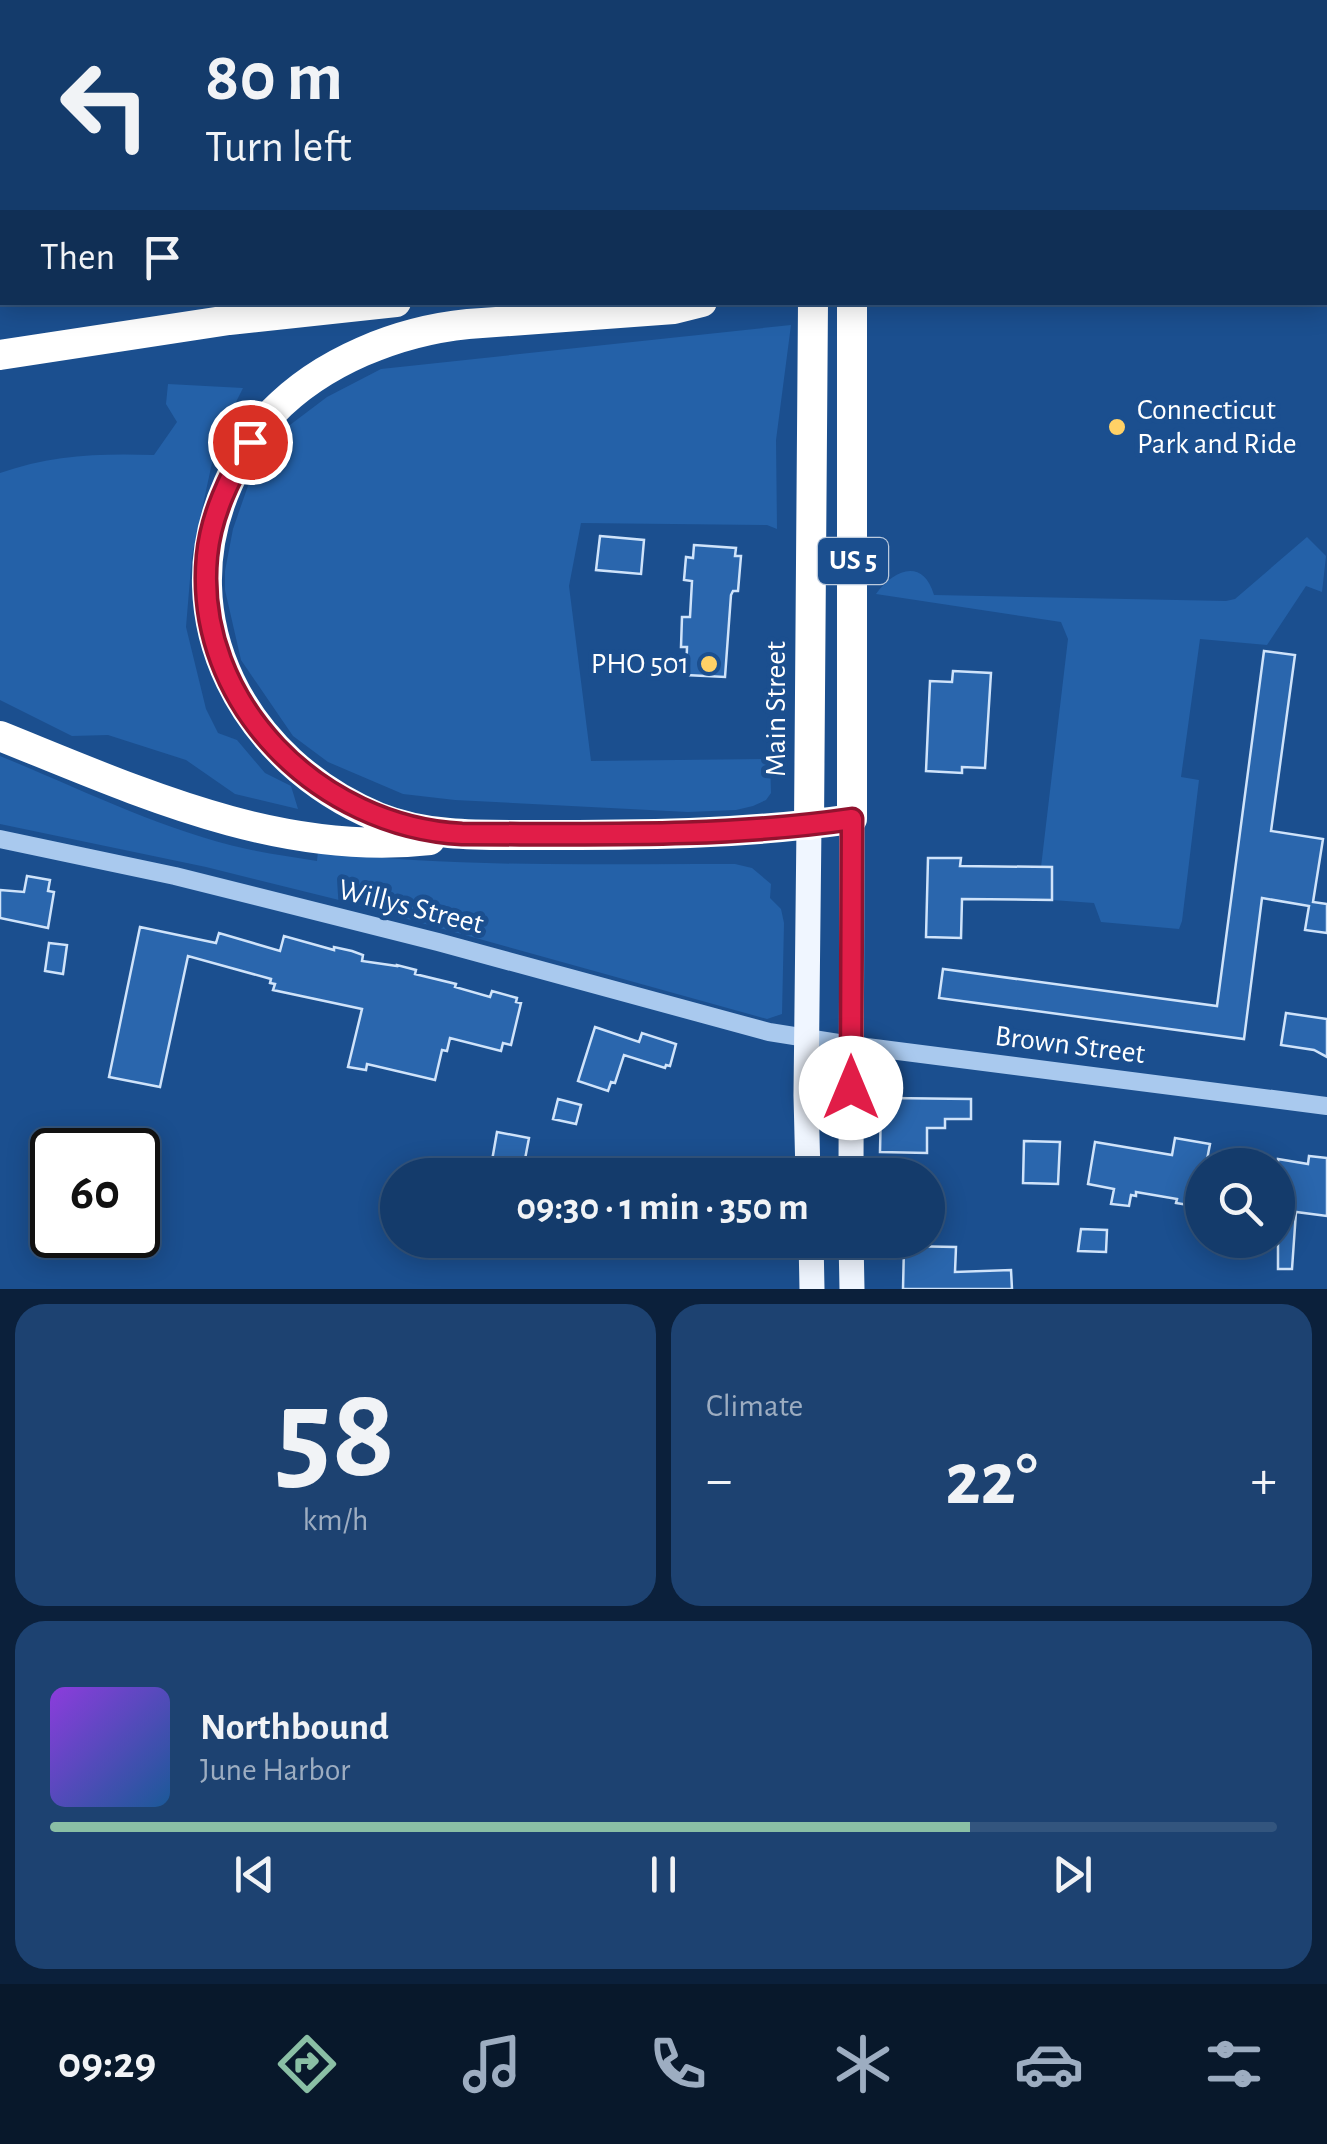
<!DOCTYPE html>
<meta charset="utf-8">
<style>
body{margin:0;font-family:"Alegreya Sans",sans-serif;background:#1d4271;color:#f1f3f6;height:100vh;display:flex;flex-direction:column;font-size:38px;white-space:nowrap}
*{box-sizing:border-box;margin:0}
p{font-size:32px;color:#9dadc1}
.icon{flex:none;width:55px;height:55px;fill:none;stroke:currentColor;stroke-width:2;stroke-linecap:round;stroke-linejoin:round}
.map{position:relative;height:1289px;overflow:hidden}
.sheet{display:flex;flex-direction:column;gap:15px;padding:15px;background:#0b203b;flex:1}
.sheet>*{flex:none}
.guide{position:absolute;left:0px;top:0px;width:1328px;height:305px;box-shadow:0 5px 25px #0003,0 0 0 2px #33557e;background:#143b6b;color:#f1f3f6;overflow:hidden}
.buttons{position:absolute;left:1185px;top:1148px;display:grid;gap:20px}
.buttons a{display:grid;place-items:center;width:110px;height:110px;border-radius:50%;background:#143b6b;box-shadow:0 5px 25px #0003,0 0 0 2px #33557e;font-size:50px}
.speed{position:absolute;left:30px;top:1128px;display:flex;gap:20px;font-size:50px;font-weight:700;text-align:center}
.speed>*{display:grid;place-content:center;width:130px;height:130px;border-radius:50%;background:#143b6b;box-shadow:0 5px 25px #0003,0 0 0 2px #33557e;line-height:1}
.speed .limit{border:5px solid #111;border-radius:15px;background:#fff;color:#111}
.pin{position:absolute;display:grid;place-items:center;width:85px;height:85px;color:#fff;margin:-42px;border:5px solid #fff;border-radius:50%;box-shadow:0 2px 10px #0007}
.me{position:absolute;width:110px;margin:-55px;rotate:0deg;stroke-linejoin:round;filter:drop-shadow(0 0 8px #0008)}
.turn{display:flex;align-items:center;gap:35px;height:210px;padding:0 40px;font-size:45px}
.turn .icon{width:130px;height:130px;stroke-width:2.5}
.turn b{display:block;font-size:70px;line-height:85px}
.then{display:flex;align-items:center;height:95px;padding:0 40px;background:#0003;gap:20px;font-size:38px}
.big{font-size:75px;font-weight:700;line-height:1.1}
.sheet .tile{flex:1;display:flex;flex-direction:column;justify-content:center;gap:15px;min-width:0;padding:0 35px;border-radius:30px;background:#1d4271}
.sheet .dial{align-items:center;gap:0}
.dial b{font-size:130px;line-height:1}
.song{display:flex;align-items:center;gap:30px}
.cover{width:120px;height:120px;border-radius:15px;background:linear-gradient(135deg,hsl(270 70% 55%),hsl(210 70% 35%))}
.played{height:10px;border-radius:5px;background:linear-gradient(90deg,#8abfa5 75%,#33557e 75%)}
.keys{display:flex;justify-content:space-around;direction:ltr}
.heat{display:flex;justify-content:space-between;align-items:center;font-size:55px;direction:ltr}
.sheet .tiles{flex:1;display:grid;gap:15px;grid-template-columns:1fr 1fr}
.tile:last-child{grid-column:span 2}
.trip{position:absolute;left:380px;top:1158px;width:565px;height:100px;border-radius:50px;background:#143b6b;box-shadow:0 5px 25px #0003,0 0 0 2px #33557e;font-weight:700;line-height:100px;text-align:center}
.tab-bar{display:flex;height:160px;justify-content:space-around;align-items:center;background:#08182b;color:#9dadc1}
.tab-bar .icon{width:70px;height:70px}
.tab-bar .selected{color:#8abfa5}
.tab-bar b{font-size:45px;color:#f1f3f6}
.map>svg:first-child{display:block}
.green{fill:#2461a8}
.building{fill:#2a66ad;stroke:#cfe3fa;stroke-width:2.5}
.lines{fill:none;stroke-linecap:round;stroke-linejoin:round}
.minor{stroke:#a9c9ee;stroke-width:18}
.major{stroke:#f0f6ff;stroke-width:25}
.highway{stroke:#fff;stroke-width:30}
.route-casing{stroke:#92132f;stroke-width:25}
.route{stroke:#e11d48;stroke-width:18}
.poi-dot{fill:#ffd166;stroke:#1b4f8f;stroke-width:4}
.labels{text-anchor:middle;dominant-baseline:central;stroke-width:10;stroke-linejoin:round;paint-order:stroke}
.shield{fill:#1b4f8f;stroke:#bbcadd;stroke-width:2.5}
.shield-label{font-size:28px;font-weight:bold;fill:#fff}
.poi-label{font-size:30px;fill:#fff;stroke:#1b4f8f;text-anchor:start}
.street-label{font-size:30px;fill:#fff;stroke:#1b4f8f}
</style>
<div class="map">
<svg width="1327" height="1289" viewBox="0 0 1327 1289">
<rect width="100%" height="100%" fill="#1b4f8f"/>
<!-- green -->
<path class="green" d="M23,0H780V2H25Z
M869,0H1327V113H1325V2H869Z
M791,325L776,440L777,529L767,525L581,523L569,586L591,761L770,759L771,793L766,800L753,806L736,810L688,812L455,800L403,794L328,762L293,736L241,660L225,590V571L233,529L250,480L282,431L327,397L381,369Z
M168,384L243,388L217,440L192,555L186,627L206,709L218,733L237,740L265,773L291,786L298,809L235,794L186,760L108,735L72,736L0,700V473C50,455 102,453 154,455L177,422L166,404Z
M1307,537L1326,556L1322,592L1306,586L1267,645L1200,639L1181,777L1199,780L1182,921L1179,929L1101,922L1094,903L1052,900V868L1041,867L1068,639L1061,622L876,594C894,569 923,558 934,595L1226,601L1235,599Z
M0,756C81,789 161,830 247,849C270,854 294,857 317,861L318,851C455,869 597,863 735,864L752,868L771,884L770,898L781,909L784,923L782,1014L767,1019L339,900L206,867L0,824Z"/>
<!-- building -->
<path class="building" d="M600,536L644,540L641,574L596,570Z
M694,545L736,548L735,556H741L738,591H733L731,595L725,677L686,675L687,647H681L682,617H690L692,581L684,580L686,557L693,558Z
M1264,651L1295,655L1271,831L1323,839L1313,902L1327,904V933L1305,930L1309,906L1262,898L1244,1039L939,998L943,969L1217,1006Z
M953,671L991,673L985,768L962,767V773L926,771L930,681L952,682Z
M928,858H961L960,866L1052,867V900L962,899L961,938L926,937Z
M27,876L50,880L48,891L54,892L48,928L0,918V890L24,892Z
M140,927L216,943L219,933L280,951L284,936L334,950V947L352,951L363,955L362,961L397,966V965L416,970L415,974L456,984L455,987L490,997L492,991L517,998L516,1002L521,1003L511,1045L503,1043L501,1051L450,1038L447,1051L442,1050L435,1080L367,1064L366,1070L348,1067L362,1009L273,990L275,984L270,983L271,979L188,956L160,1087L109,1077Z
M49,943L67,945L63,974L45,971Z
M1286,1013L1327,1019V1057L1314,1050L1281,1045Z
M595,1027L639,1042L642,1033L676,1044L670,1066L666,1065L665,1068L624,1055L615,1083L611,1082L608,1091L578,1081Z
M888,1098L971,1099V1119H945V1128H927V1153L880,1152L881,1105H888Z
M558,1099L581,1105L576,1124L553,1119Z
M497,1132L529,1138L522,1175L490,1172Z
M1175,1138L1210,1144L1206,1165H1202V1202L1196,1201L1195,1206L1176,1203L1177,1199L1136,1192V1196L1131,1195L1129,1206L1111,1204L1114,1189L1088,1184L1095,1142L1172,1155Z
M1024,1141L1060,1142L1058,1184L1023,1183Z
M1309,1156L1327,1158V1216L1296,1212L1292,1269H1278V1159L1308,1164Z
M1081,1229L1107,1230L1106,1252L1078,1251Z
M904,1246L956,1247L955,1272L1011,1270L1012,1289H903Z"/>
<g class="lines">
<!-- minor -->
<path class="minor" d="M0,839L175,876L438,942L769,1032L851,1045L1327,1106"/>
<!-- major -->
<path class="major" d="M808,1175L806,1096L809,825
M851,1175L852,819
M811,1240L812,1289
M851,1240L852,1289"/>
<!-- highway -->
<path class="highway" d="M804,0V2
M843,0V2
M0,18L2,21
M1325,132H1327
M1325,174H1327
M1325,239H1327
M0,291H2
M702,302L674,309L468,324C398,331 322,361 272,413C253,433 239,459 228,484C167,620 245,762 378,817C435,840 497,834 557,835C656,835 754,833 852,819V302
M0,355L229,320L396,302
M0,736C137,791 279,857 430,840
M809,825L813,302"/>
</g>
<g class="lines">
<defs>
<path id="route" d="M250,442C230,477 211,514 207,556C193,703 320,827 462,834C593,834 722,838 852,819L851,1088"/>
</defs>
<!-- route casing -->
<use href="#route" class="route-casing"/>
<!-- route -->
<use href="#route" class="route"/>
</g>
<!-- markers -->
<g class="poi-dot">
<circle cx="1117" cy="427" r="10"/>
<circle cx="709" cy="664" r="10"/>
</g>
<g class="labels">
<!-- shield labels -->
<rect class="shield" x="818" y="538" width="70" height="46" rx="8"/>
<g class="shield-label">
<text x="853" y="561">US 5</text>
</g>
<!-- poi labels -->
<g class="poi-label">
<text x="1137" y="410">Connecticut<tspan x="1137" dy="34">Park and Ride</tspan></text>
<text x="689" y="664" text-anchor="end">PHO 501</text>
</g>
<!-- street labels -->
<g class="street-label">
<text transform="translate(776 709) rotate(-90)">Main Street</text>
<text transform="translate(411 907) rotate(14)">Willys Street</text>
<text transform="translate(1070 1045) rotate(7)">Brown Street</text>
</g>
</g>
</svg>
<div class="buttons">
<a><svg class="icon" aria-label="search" viewBox="0 0 24 24"><circle cx="10" cy="10" r="6"/><path d="M15 15l6 6"/></svg></a>
</div>
<div class="speed"><div class="limit">60</div></div>
<div class="pin" style="left:250px;top:442px;background:#d93025"><svg class="icon" aria-label="arrive" viewBox="0 0 24 24"><path d="M6 21V4h12l-3 4 3 4H6"/></svg></div>
<svg class="me" style="left:851px;top:1088px" viewBox="-20 -20 40 40"><circle r="19" fill="#fff"/><path d="M0-13L10 11 0 6-10 11z" fill="#e11d48"/></svg>
<div class="trip">09:30 · 1 min · 350 m</div>
<div class="guide">
<div class="turn"><svg class="icon" aria-label="left" viewBox="0 0 24 24"><path d="M17 20v-9H6M10 6l-5 5 5 5"/></svg><div><b>80 m</b>Turn left</div></div>
<div class="then">Then<svg class="icon" aria-label="arrive" viewBox="0 0 24 24"><path d="M6 21V4h12l-3 4 3 4H6"/></svg></div>
</div>
</div>
<section class="sheet">
<div class="tiles">
<div class="tile dial"><b>58</b><p>km/h</p></div>
<div class="tile"><p>Climate</p>
<div class="heat"><a>−</a><b class="big">22°</b><a>+</a></div>
</div>
<div class="tile">
<div class="song"><i class="cover"></i><div><b>Northbound</b><p>June Harbor</p></div></div>
<div class="played"></div>
<div class="keys"><svg class="icon" aria-label="previous" viewBox="0 0 24 24"><path d="M18 5L8 12l10 7zM5 5v14"/></svg><svg class="icon" aria-label="pause" viewBox="0 0 24 24"><path d="M8 5v14M16 5v14"/></svg><svg class="icon" aria-label="next" viewBox="0 0 24 24"><path d="M6 5l10 7-10 7zM19 5v14"/></svg></div>
</div>
</div>
</section>
<nav class="tab-bar">
<b>09:29</b>
<svg class="icon selected" aria-label="directions" viewBox="0 0 24 24"><path d="M12 3l9 9-9 9-9-9zM9 14v-3h6M13 9l2 2-2 2"/></svg>
<svg class="icon" aria-label="music" viewBox="0 0 24 24"><path d="M9 18V5l10-2v13"/><circle cx="6" cy="18" r="3"/><circle cx="16" cy="16" r="3"/></svg>
<svg class="icon" aria-label="phone" viewBox="0 0 24 24"><path d="M5 4h4l2 5-3 2q2 4 5 5l2-3 5 2v4C11 20 4 13 5 4z"/></svg>
<svg class="icon" aria-label="climate" viewBox="0 0 24 24"><path d="M12 3v18M4 7l16 10M4 17L20 7"/></svg>
<svg class="icon" aria-label="car" viewBox="0 0 24 24"><path d="M5 17H2v-5l4-1 3-4h7l3 4 3 1v5h-3M9 17h6M6 11h13"/><circle cx="7" cy="17" r="2"/><circle cx="17" cy="17" r="2"/></svg>
<svg class="icon" aria-label="filters" viewBox="0 0 24 24"><path d="M4 7h16M4 17h16"/><circle cx="9" cy="7" r="2"/><circle cx="15" cy="17" r="2"/></svg>
</nav>
